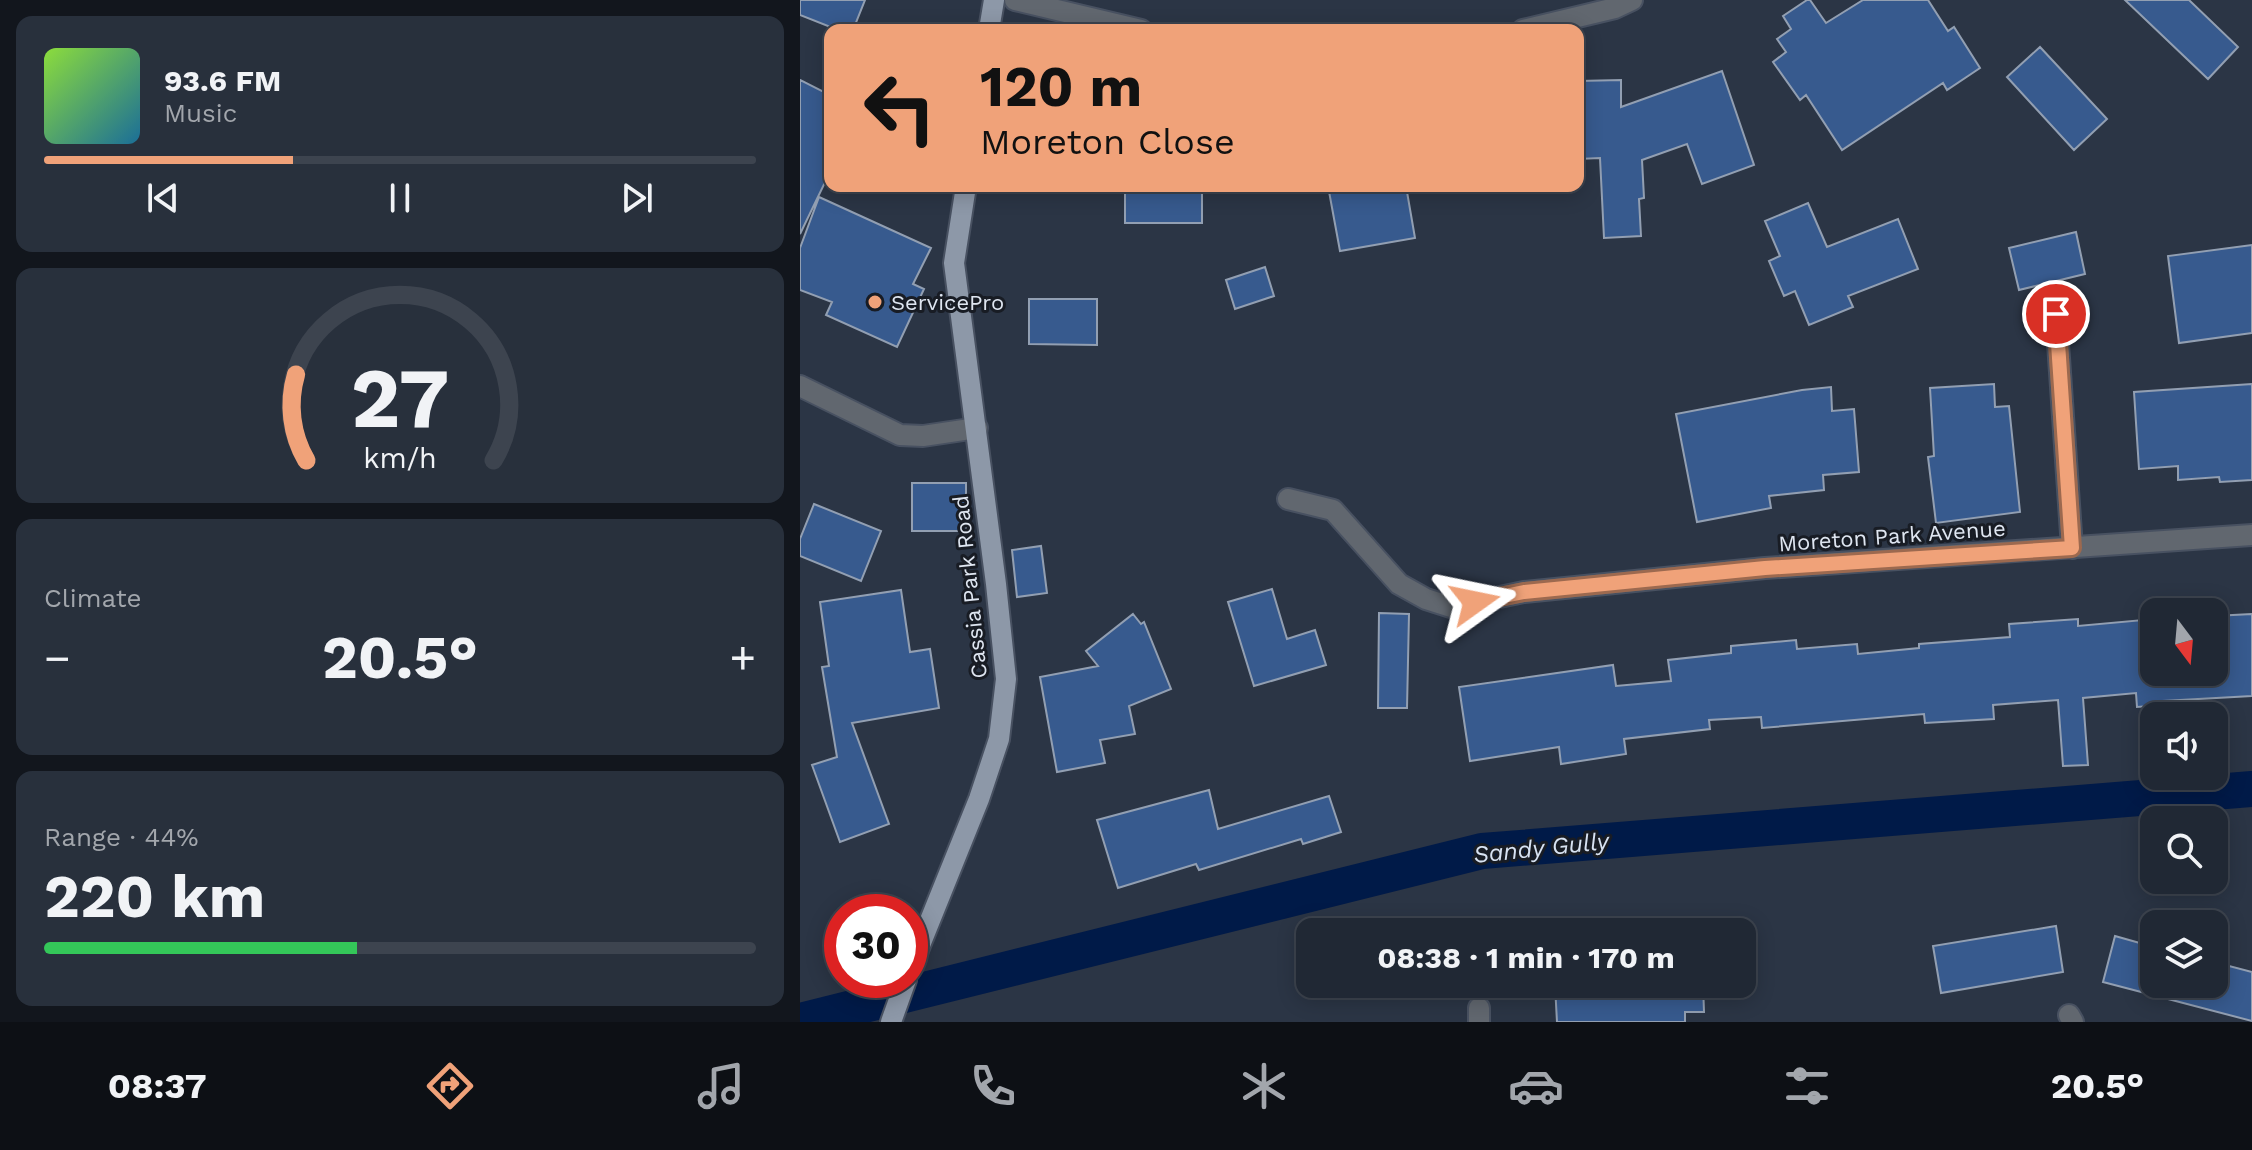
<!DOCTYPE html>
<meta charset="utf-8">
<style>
body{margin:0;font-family:"Work Sans",sans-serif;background:#28303c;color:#f1f3f6;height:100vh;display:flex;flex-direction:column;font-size:30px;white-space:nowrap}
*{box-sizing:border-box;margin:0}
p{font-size:26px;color:#a2a6ac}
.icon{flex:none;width:44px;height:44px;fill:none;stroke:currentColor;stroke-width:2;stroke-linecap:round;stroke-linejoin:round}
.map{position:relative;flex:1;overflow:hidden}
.sheet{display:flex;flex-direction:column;gap:16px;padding:16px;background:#12161d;width:800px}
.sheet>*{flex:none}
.guide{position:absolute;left:24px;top:24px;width:760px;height:168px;border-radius:16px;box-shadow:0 4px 20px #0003,0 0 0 2px #3d444f;background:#f0a279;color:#111;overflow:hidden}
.needle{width:52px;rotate:164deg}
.controls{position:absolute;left:1340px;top:598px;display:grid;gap:16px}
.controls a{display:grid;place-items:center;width:88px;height:88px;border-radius:16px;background:#202834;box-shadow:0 4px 20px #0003,0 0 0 2px #3d444f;font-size:40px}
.speed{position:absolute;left:24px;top:894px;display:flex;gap:16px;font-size:40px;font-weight:700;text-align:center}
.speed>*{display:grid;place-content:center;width:104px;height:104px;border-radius:50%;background:#202834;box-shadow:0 4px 20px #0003,0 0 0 2px #3d444f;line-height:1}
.speed .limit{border:12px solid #d22;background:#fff;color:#111}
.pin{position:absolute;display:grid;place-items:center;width:68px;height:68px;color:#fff;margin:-34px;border:4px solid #fff;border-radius:50%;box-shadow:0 2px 8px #0007}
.me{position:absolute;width:88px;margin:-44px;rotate:78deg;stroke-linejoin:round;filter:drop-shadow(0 0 6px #0008)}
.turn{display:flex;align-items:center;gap:28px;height:168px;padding:0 24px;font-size:36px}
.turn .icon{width:104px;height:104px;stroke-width:2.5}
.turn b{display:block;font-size:56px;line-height:68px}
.big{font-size:60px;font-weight:700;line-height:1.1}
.sheet .tile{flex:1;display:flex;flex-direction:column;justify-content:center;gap:12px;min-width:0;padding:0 28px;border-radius:16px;background:#28303c}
.sheet .dial{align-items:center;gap:0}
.dial svg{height:208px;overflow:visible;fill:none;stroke:#3d444f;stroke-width:7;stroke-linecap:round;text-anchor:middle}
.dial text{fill:#f1f3f6;stroke:none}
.song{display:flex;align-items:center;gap:24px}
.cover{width:96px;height:96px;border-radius:12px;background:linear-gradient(135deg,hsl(90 70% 55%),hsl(200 70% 35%))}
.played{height:8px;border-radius:4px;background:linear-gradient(90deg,#f0a279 35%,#3d444f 35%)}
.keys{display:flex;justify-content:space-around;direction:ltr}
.heat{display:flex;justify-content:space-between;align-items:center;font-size:44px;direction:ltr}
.charge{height:12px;border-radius:6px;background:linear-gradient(90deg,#34c759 44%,#3d444f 0)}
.trip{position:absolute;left:496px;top:918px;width:460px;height:80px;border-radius:16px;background:#202834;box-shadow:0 4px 20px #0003,0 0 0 2px #3d444f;font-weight:700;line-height:80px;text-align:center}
.menu{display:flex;height:128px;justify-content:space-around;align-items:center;background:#0d1015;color:#a2a6ac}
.menu .icon{width:56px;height:56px}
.menu .on{color:#f0a279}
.menu b{font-size:36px;color:#f1f3f6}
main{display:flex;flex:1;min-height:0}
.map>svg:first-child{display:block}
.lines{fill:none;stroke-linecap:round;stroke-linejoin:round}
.canal{stroke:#001a48;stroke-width:36}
.building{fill:#375a8e;stroke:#929fb2;stroke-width:2}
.minor-casing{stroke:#485161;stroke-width:24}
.major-casing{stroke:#485161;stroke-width:24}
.minor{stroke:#61676f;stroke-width:20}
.major{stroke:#8d98a8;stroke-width:20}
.route-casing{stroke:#9c694f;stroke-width:20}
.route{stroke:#f0a279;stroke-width:14}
.poi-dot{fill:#f0a279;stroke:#181c24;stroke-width:3}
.labels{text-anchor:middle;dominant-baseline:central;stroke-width:6;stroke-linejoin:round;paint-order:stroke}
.poi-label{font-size:22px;fill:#dfe6f1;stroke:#181c24;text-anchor:start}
.street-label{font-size:22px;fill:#dfe6f1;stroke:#181c24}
.water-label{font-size:24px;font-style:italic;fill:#d8e3f3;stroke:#181c24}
</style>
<main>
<section class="sheet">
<div class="tile">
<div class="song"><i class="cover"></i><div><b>93.6 FM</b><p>Music</p></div></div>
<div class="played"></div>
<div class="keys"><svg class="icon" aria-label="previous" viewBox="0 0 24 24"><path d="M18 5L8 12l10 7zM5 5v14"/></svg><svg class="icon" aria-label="pause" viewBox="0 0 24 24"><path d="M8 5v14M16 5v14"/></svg><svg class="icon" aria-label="next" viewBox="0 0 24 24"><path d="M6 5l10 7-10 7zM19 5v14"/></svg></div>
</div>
<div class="tile dial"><svg viewBox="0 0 100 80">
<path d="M14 69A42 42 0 1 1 86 69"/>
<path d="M14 69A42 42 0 0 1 10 36" stroke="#f0a279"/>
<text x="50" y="56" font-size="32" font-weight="700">27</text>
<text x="50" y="72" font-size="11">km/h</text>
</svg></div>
<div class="tile"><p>Climate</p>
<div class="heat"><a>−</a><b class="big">20.5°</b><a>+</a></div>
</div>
<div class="tile"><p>Range · 44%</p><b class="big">220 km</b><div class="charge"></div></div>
</section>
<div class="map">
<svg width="1452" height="1022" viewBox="0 0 1452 1022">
<rect width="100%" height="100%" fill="#2b3545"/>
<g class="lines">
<!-- canal -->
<path class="canal" d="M0,1021L682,851L1452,789"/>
</g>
<!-- building -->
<path class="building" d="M0,0H65L53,30H38L0,15Z
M1007,0H1010L1026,23L1063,0H1128L1148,31L1154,27L1180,68L1147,90L1143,83L1042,150L1006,95L1000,100L973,62L986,52L977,39L991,29L983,16Z
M1325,0H1389L1438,47L1408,79Z
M1240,47L1307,119L1274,150L1207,77Z
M922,71L954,165L902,184L887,144L842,160L844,198L839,199L841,236L804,238L800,158L778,159V81L821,80V107Z
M0,80L30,95V172L0,234Z
M325,186H402V223H325Z
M528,186H606L615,238L540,251Z
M19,197L131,248L113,284L124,289L97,347L26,315L32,302L0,290V248Z
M1008,203L1027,247L1098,219L1118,269L1048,296L1053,307L1009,325L995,291L984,296L969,261L980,256L965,221Z
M1276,232L1285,274L1219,290L1209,248Z
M1452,245V333L1379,343L1368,256Z
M465,267L474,296L435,309L426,280Z
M229,299H297V345L229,344Z
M1194,384L1195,407L1209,406L1220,512L1136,523L1128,457L1134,456L1130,388Z
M1452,384V480L1420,482L1419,477L1378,480V466L1339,469L1334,392Z
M1031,387L1032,411L1054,409L1059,472L1023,475L1024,490L969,496L971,508L897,522L876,414L1002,390Z
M112,483H166V531H112Z
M14,504L81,531L61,581L0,556V539Z
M241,546L247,593L217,597L212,550Z
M472,589L487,639L515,630L526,665L454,686L428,602Z
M101,590L110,652L130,649L139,708L52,723L89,824L40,842L12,765L37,757L22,667L29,666L20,602Z
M579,613L609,614L607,708H578Z
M333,614L341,624L344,622L371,689L329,706L335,734L300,740L305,763L257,772L240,677L298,666L286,651Z
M1452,614V696L1363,701V705L1337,707L1336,693L1283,698L1288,765L1263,766L1258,700L1193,705L1194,719L1125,723L1124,714L962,728L961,717L909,720L910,729L824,739L826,754L761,764L759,747L670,761L659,687L813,665L816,686L871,681L868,660L931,653V646L996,640L997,649L1057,644L1058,654L1119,648V644L1210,637L1209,624L1278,619V626L1354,619V672H1414V616Z
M409,790L418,829L529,796L541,832L503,844L501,839L399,870L396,864L318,888L297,820Z
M1256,926L1263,972L1141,993L1133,946Z
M1315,936L1354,947V984H1414V962L1452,972V1021L1303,982Z
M903,984L904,1012H885V1022H757L755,985Z"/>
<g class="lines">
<defs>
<path id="minor" d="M215,0L341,30
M723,30L815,8L832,0
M1256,314L1272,548
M0,386L100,435L123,436L177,428
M488,499L533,510L599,584L626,599L651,607L724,592L965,568L1452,535
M1269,1015L1273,1022
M679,1022V1008"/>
<path id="major" d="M189,30L194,0
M110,970L179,799L199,739L206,679L196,584L154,263L166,186
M91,1022L106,980"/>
</defs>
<!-- minor casing -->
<use href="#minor" class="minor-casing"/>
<!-- major casing -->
<use href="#major" class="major-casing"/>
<!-- minor -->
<use href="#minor" class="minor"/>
<!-- major -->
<use href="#major" class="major"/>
</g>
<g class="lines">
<defs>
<path id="route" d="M675,602L724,592L965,568L1272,548L1256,314"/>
</defs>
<!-- route casing -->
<use href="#route" class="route-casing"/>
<!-- route -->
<use href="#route" class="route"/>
</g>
<!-- markers -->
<circle class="poi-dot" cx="75" cy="302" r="8"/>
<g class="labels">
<!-- poi labels -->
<g class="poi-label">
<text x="91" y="302">ServicePro</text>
</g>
<!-- street labels -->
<g class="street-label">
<text transform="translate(1092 536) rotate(-4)">Moreton Park Avenue</text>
<text transform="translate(170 587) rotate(-96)">Cassia Park Road</text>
</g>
<!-- water labels -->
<g class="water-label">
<text transform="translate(741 848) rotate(-6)">Sandy Gully</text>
</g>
</g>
</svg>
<div class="controls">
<a><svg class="needle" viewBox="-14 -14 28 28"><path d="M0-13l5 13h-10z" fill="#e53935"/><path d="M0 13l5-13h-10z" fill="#a2a6ac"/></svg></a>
<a><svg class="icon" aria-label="sound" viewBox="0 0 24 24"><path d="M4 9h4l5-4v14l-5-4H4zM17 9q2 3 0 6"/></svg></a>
<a><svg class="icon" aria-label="search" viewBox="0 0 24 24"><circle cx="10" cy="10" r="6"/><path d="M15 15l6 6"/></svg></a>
<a><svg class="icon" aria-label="layers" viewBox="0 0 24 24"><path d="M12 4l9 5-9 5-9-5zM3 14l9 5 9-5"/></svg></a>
</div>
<div class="speed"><div class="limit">30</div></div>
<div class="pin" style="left:1256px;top:314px;background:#d93025"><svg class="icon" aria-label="arrive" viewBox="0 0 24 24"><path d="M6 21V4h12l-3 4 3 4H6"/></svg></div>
<svg class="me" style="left:675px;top:602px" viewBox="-20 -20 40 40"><path d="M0-17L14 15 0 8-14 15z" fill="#f0a279" stroke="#fff" stroke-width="4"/></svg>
<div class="trip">08:38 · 1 min · 170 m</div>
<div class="guide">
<div class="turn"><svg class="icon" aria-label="left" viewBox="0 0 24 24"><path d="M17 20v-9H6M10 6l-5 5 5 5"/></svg><div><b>120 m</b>Moreton Close</div></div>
</div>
</div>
</main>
<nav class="menu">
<b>08:37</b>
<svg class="icon on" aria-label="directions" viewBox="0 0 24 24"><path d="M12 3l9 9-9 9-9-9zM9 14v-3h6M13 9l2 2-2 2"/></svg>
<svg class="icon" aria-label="music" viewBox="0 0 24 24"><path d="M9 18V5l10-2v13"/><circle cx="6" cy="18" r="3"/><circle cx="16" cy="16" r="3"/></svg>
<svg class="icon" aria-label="phone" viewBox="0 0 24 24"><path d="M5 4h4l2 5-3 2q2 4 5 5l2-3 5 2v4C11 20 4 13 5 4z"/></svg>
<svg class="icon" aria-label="climate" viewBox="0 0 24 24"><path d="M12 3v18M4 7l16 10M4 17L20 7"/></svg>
<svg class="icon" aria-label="car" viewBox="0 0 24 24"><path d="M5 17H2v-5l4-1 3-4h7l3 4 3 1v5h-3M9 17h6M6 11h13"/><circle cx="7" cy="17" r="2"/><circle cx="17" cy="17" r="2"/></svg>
<svg class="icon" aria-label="filters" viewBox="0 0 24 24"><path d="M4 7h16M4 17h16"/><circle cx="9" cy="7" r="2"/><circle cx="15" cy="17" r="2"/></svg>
<b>20.5°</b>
</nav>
